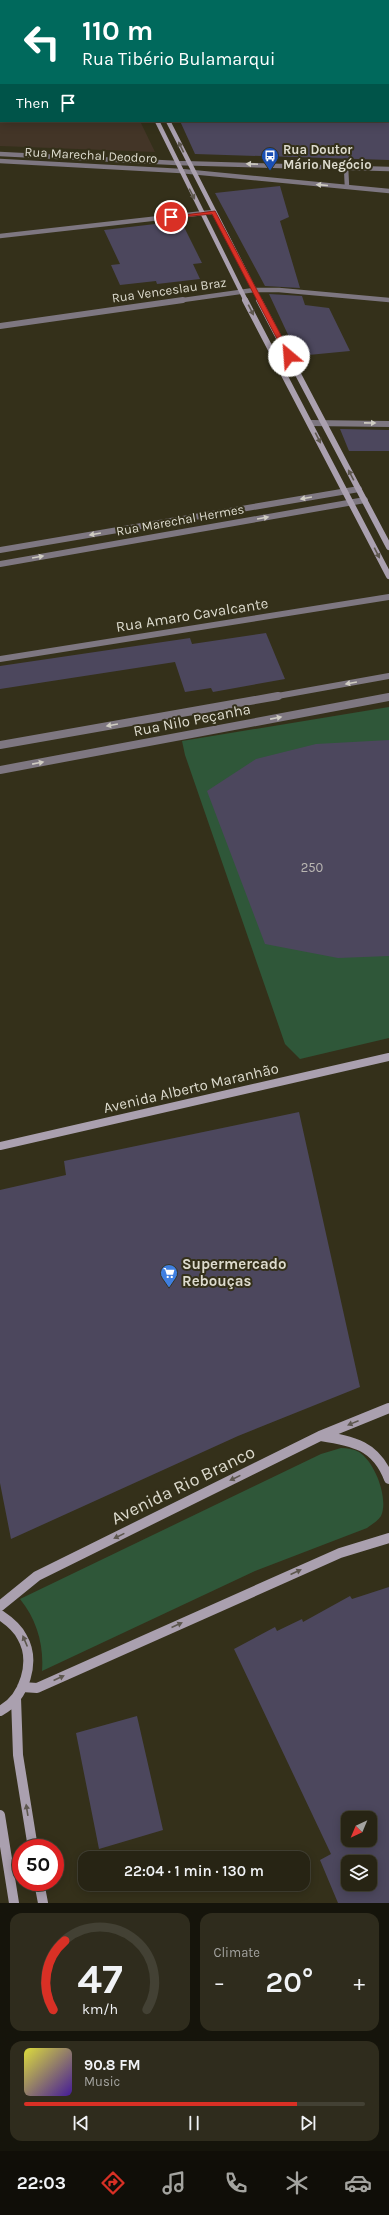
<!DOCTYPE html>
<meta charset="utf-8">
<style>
body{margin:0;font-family:Karla,sans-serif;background:#2f2c1d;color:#f1f3f6;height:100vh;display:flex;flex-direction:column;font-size:15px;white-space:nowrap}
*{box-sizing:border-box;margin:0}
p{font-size:13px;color:#a4a4a0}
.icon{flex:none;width:22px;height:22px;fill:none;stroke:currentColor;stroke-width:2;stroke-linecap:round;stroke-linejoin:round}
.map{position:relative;height:1903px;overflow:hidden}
.details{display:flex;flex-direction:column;gap:10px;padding:10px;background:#15140b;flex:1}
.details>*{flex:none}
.banner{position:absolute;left:0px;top:0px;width:389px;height:122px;box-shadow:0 2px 10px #0003,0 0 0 1px #434134;background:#00695c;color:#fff;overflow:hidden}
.needle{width:26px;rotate:224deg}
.fabs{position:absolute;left:341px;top:1811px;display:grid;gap:8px}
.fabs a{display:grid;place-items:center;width:36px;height:36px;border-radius:8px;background:#272414;box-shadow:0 2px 10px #0003,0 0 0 1px #434134;font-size:20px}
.speed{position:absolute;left:12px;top:1839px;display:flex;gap:8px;font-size:20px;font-weight:700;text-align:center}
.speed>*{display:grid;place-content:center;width:52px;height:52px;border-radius:50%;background:#272414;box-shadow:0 2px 10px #0003,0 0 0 1px #434134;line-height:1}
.speed .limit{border:6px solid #d22;background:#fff;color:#111}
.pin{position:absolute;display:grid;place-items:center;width:34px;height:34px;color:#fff;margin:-17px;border:2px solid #fff;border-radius:50%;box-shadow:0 1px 4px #0007}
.me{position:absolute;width:44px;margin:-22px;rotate:333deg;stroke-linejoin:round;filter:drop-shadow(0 0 3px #0008)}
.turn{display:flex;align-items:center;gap:14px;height:84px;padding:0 16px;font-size:18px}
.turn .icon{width:52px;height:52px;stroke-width:2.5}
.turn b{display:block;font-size:28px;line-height:34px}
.then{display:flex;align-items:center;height:38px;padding:0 16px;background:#0003;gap:8px;font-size:15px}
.big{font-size:30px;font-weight:600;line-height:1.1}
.details .card{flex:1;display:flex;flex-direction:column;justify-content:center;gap:6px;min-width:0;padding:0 14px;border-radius:12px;background:#2f2c1d}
.details .dial{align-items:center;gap:0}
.dial svg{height:104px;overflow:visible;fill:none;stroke:#434134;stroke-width:7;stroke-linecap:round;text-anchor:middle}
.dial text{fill:#f1f3f6;stroke:none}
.song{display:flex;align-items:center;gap:12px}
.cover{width:48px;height:48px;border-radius:6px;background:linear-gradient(135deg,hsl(60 70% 55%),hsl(260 70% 35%))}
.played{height:4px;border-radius:2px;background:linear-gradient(90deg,#d93025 80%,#434134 80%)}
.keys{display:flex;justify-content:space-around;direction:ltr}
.heat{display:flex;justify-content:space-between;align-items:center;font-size:22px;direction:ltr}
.details .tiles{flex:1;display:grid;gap:10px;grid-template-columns:1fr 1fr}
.card:last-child{grid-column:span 2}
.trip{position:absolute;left:78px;top:1851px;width:232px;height:40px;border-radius:12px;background:#272414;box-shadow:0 2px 10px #0003,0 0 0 1px #434134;font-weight:600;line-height:40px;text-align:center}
.menu{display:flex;height:64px;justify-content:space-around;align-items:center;background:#100e08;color:#a4a4a0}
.menu .icon{width:28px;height:28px}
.menu .current{color:#d93025}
.menu b{font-size:18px;color:#f1f3f6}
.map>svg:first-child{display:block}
.commercial{fill:#433527}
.green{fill:#2f5739}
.building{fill:#4c475d;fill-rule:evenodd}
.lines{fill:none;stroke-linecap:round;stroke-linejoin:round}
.street-far2{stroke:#7e7781;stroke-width:4.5}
.street-far1{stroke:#7e7781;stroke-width:6}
.street{stroke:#7e7781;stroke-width:8}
.secondary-far3{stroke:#aaa0af;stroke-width:4.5}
.secondary-far2{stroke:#aaa0af;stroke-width:6}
.secondary-far1{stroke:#aaa0af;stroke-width:8}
.secondary{stroke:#aaa0af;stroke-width:10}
.oneway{fill:#5d574e}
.oneway2{fill:#cfccc2}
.route{fill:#d93025;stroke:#8d1f18}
.labels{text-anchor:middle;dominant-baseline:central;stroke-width:4;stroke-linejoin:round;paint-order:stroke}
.far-poi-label{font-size:13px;font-weight:bold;fill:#dddbce;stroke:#34301a;text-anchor:start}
.far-street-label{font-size:13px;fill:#dddbce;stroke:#34301a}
.number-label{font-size:13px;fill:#b9b6b2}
.street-label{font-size:15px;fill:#dddbce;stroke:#34301a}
.poi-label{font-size:15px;font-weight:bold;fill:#dddbce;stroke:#34301a;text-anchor:start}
.near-street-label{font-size:18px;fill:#dddbce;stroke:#34301a}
</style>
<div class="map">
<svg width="389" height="1903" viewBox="0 0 389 1903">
<rect width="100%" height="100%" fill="#34301a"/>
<!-- commercial -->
<path class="commercial" d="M0,44L1,121H140L155,152L0,146Z"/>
<!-- green -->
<path class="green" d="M389,707V1038L300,1059L285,1044L185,755L182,741Z
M341,1448C348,1448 353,1449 359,1452C375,1462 389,1499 381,1516C378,1521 371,1525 367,1528L255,1571L42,1671C44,1645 37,1620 20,1599L321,1454Z"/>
<!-- building -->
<path class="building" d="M180,121L389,122V160L195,154Z
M280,186L289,217L280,221L300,288L265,286L215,193Z
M181,221L202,263L193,264L200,279L157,284L156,281L120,285L111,265L120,264L104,230Z
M269,294L302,296L305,305L329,308L350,351L298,356Z
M340,429L389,430V451H349Z
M266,633L285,679L213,692L211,688L185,692L175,662L0,689V666L190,638L192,644Z
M389,740V956L338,958L265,944L207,791L256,759L316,744Z
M299,1112L360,1387L238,1436L11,1539L0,1483V1190L66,1175L64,1161Z
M389,1587V1903H338L320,1860L331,1854L234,1649L275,1627L277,1631L302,1619L303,1622L350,1596L352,1599ZM348,1818H370V1840H348ZM348,1862H370V1884H348Z
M137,1716L163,1830L99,1849L76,1733Z"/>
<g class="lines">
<!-- street-far2 -->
<path class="street-far2" d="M0,154L177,163L389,169
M0,161L181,171L389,191
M346,167L347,187
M0,236L213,212
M176,301L254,290H279L389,300"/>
<!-- street-far1 -->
<path class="street-far1" d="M0,326L183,300
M310,423L389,424
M0,550L359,489
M0,564L365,500
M0,659L389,597
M272,697L389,676"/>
<!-- street -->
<path class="street" d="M0,745L278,696
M0,770L389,697"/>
<!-- secondary-far3 -->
<path class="secondary-far3" d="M157,121L246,301
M168,121L260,301"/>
<!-- secondary-far2 -->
<path class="secondary-far2" d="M245,300L389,576
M259,300L389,547"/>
<!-- secondary-far1 -->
<path class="secondary-far1" d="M0,1146L389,1057"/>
<!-- secondary -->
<path class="secondary" d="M321,1436C353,1441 376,1445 389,1479
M0,1606L37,1576L320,1436L389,1408
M0,1615C9,1621 17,1627 22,1637C36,1661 25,1698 0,1711
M22,1687L37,1688L340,1553L389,1538
M16,1698L18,1755L33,1848
M0,1815L14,1903
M39,1882L43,1903"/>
</g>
<!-- one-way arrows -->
<defs><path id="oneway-solid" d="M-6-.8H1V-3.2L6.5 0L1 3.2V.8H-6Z"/></defs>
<g class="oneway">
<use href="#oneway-solid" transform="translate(181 147) rotate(-116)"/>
<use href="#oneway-solid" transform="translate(192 194) rotate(62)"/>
<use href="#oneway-solid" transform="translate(251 310) rotate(63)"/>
<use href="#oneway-solid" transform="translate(318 438) rotate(63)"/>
<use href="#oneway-solid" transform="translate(351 475) rotate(-118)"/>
<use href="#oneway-solid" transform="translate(377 553) rotate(63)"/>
<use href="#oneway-solid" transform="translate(353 1423) rotate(158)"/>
<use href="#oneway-solid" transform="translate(235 1478) rotate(154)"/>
<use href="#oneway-solid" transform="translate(119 1536) rotate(154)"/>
<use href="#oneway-solid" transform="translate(296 1572) rotate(-24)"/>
<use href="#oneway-solid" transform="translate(177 1625) rotate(-24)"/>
<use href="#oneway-solid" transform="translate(25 1641) rotate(-113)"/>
<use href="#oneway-solid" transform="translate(59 1678) rotate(-25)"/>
<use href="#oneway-solid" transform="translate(27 1810) rotate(-99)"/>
</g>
<g class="oneway2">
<use href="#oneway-solid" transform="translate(252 164) rotate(-178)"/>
<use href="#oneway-solid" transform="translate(322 185) rotate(-175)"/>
<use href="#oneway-solid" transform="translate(370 423) rotate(1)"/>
<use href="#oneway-solid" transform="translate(306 498) rotate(170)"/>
<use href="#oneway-solid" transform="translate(263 518) rotate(-10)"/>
<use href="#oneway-solid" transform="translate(95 534) rotate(170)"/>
<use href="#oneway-solid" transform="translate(38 557) rotate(-10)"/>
<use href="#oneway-solid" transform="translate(351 683) rotate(170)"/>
<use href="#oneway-solid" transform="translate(276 718) rotate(-11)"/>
<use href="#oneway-solid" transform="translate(112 725) rotate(170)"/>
<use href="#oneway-solid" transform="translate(38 763) rotate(-11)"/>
</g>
<!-- route -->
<path class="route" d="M215,211L292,356L291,357L286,356L212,214L171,218L169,217Z"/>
<!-- icons -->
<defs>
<symbol id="bus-pin" viewBox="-11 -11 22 30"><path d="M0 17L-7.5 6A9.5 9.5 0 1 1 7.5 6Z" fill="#1a4fb4" stroke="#34301a"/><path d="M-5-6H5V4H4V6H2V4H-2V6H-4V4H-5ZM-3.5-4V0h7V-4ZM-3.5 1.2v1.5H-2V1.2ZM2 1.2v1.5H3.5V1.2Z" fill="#fff"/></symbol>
<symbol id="supermarket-pin" viewBox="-11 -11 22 30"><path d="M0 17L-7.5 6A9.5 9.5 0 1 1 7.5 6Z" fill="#3f7fe0" stroke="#34301a"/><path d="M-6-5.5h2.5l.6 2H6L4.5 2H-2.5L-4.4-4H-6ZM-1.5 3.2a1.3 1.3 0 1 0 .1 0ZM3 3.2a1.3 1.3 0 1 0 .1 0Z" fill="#fff"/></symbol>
</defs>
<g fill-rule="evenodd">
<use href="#bus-pin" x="260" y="146" width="20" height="27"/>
<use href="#supermarket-pin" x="159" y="1263" width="20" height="27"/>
</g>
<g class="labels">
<!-- far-poi labels -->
<g class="far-poi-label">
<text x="283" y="149">Rua Doutor<tspan x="283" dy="15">Mário Negócio</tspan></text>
</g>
<!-- far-street labels -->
<g class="far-street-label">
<text transform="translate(91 155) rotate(3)">Rua Marechal Deodoro</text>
<text transform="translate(169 290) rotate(-8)">Rua Venceslau Braz</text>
<text transform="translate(180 520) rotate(-10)">Rua Marechal Hermes</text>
</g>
<!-- number labels -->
<g class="number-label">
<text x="312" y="867">250</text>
</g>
<!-- street labels -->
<g class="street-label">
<text transform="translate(192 615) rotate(-9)">Rua Amaro Cavalcante</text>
<text transform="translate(192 720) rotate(-11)">Rua Nilo Peçanha</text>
<text transform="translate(191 1088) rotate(-13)">Avenida Alberto Maranhão</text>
</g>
<!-- poi labels -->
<g class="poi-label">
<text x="182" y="1264">Supermercado<tspan x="182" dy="17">Rebouças</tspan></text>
</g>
<!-- near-street labels -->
<g class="near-street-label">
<text transform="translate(183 1485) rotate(-26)">Avenida Rio Branco</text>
</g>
</g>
</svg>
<div class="fabs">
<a><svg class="needle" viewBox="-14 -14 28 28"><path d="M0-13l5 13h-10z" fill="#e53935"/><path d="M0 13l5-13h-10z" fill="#a4a4a0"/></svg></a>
<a><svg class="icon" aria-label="layers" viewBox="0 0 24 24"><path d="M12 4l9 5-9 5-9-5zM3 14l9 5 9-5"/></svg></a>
</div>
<div class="speed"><div class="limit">50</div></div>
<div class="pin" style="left:171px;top:217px;background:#d93025"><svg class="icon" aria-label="arrive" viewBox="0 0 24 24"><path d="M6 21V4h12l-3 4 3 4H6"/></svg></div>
<svg class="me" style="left:289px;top:356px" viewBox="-20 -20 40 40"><circle r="19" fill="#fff"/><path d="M0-13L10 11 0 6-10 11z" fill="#d93025"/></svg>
<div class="trip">22:04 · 1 min · 130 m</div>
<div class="banner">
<div class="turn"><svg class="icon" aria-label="left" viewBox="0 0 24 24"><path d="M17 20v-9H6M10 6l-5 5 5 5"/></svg><div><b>110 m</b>Rua Tibério Bulamarqui</div></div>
<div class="then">Then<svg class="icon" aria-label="arrive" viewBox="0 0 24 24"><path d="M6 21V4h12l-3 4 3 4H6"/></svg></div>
</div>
</div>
<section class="details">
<div class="tiles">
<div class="card dial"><svg viewBox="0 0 100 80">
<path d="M14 69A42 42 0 1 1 86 69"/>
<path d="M14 69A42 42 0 0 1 23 16" stroke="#d93025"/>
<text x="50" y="56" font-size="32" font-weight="700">47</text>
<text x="50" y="72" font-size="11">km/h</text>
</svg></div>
<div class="card"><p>Climate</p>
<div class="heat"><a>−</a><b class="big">20°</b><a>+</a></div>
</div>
<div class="card">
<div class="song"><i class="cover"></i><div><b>90.8 FM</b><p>Music</p></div></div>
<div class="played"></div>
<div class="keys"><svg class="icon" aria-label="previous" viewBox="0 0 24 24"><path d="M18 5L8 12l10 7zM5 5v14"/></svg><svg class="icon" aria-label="pause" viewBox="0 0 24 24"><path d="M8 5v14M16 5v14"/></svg><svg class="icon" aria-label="next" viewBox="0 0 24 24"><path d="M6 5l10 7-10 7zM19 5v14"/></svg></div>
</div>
</div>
</section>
<nav class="menu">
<b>22:03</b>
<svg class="icon current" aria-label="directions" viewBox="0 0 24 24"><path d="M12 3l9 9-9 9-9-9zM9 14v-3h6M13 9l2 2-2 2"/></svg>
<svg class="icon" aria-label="music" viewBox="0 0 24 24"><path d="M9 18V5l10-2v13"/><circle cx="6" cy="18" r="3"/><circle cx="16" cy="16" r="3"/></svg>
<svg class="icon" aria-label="phone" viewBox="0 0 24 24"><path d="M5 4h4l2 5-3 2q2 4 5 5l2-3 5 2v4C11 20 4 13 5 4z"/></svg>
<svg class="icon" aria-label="climate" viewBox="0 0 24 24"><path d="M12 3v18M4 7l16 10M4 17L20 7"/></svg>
<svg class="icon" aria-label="car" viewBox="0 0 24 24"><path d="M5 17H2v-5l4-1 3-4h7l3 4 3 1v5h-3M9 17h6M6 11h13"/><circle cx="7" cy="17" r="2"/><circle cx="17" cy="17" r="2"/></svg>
</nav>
